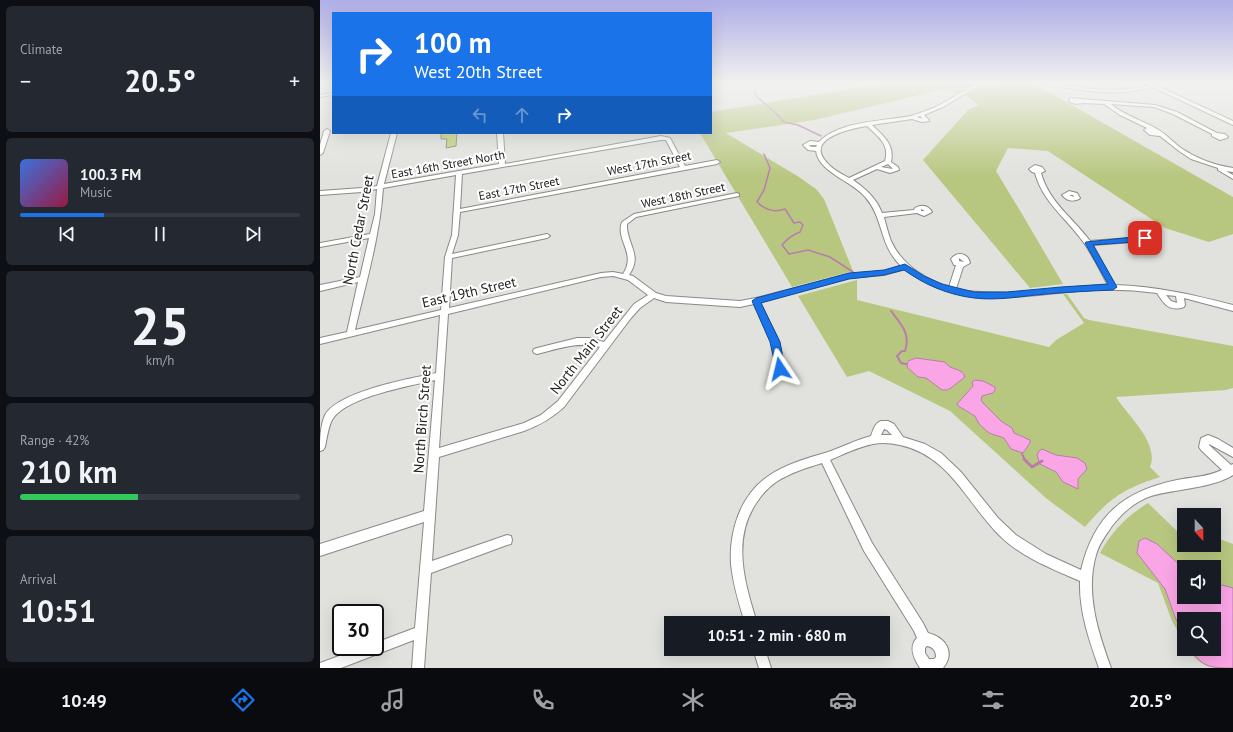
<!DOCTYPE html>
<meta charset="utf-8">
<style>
body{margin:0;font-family:"PT Sans",sans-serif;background:#242831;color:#f1f3f6;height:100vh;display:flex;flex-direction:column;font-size:15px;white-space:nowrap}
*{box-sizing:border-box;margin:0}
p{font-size:13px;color:#9ea1a6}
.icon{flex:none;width:22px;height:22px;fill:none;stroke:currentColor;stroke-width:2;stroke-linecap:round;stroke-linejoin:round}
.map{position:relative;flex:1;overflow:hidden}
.details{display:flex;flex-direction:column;gap:6px;padding:6px;background:#0d0f14;width:320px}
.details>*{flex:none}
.hud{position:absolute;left:12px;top:12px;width:380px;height:122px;border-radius:0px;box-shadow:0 4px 16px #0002;background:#1a73e8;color:#fff;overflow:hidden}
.needle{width:26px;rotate:159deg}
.buttons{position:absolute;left:857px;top:508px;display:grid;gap:8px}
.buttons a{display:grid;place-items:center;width:44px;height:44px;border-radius:0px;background:#171b24;box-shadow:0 4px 16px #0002;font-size:20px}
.speed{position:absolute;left:12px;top:604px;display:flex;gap:8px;font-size:20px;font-weight:700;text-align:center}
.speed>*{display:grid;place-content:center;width:52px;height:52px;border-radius:50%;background:#171b24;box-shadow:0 4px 16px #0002;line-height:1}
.speed .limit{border:2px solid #111;border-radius:6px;background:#fff;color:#111}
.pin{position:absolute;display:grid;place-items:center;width:34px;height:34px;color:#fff;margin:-17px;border-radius:8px;box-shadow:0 2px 6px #0006}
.me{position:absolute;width:44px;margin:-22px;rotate:350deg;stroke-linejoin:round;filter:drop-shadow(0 0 3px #0008)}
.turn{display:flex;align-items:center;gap:14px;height:84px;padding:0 16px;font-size:18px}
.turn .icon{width:52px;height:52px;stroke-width:2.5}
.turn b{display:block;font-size:28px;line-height:34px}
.lanes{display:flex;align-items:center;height:38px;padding:0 16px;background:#0003;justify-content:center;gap:20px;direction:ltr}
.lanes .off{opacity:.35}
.big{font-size:30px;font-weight:600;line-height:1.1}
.details .card{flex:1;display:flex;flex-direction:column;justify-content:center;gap:6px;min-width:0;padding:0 14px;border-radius:6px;background:#242831}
.details .dial{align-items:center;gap:0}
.dial b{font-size:52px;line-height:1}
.song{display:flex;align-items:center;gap:12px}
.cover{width:48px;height:48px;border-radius:6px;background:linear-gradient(135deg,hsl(220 70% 55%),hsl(340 70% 35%))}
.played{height:4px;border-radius:2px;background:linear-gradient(90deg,#1a73e8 30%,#363941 30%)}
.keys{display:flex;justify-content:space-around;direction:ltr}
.heat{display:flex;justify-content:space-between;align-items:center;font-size:22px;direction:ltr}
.charge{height:6px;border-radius:3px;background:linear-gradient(90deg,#34c759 42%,#363941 0)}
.trip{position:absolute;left:344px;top:616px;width:226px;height:40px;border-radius:0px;background:#171b24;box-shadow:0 4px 16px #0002;font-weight:600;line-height:40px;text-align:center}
.tabs{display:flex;height:64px;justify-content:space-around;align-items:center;background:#090b0e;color:#9ea1a6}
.tabs .icon{width:28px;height:28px}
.tabs .on{color:#1a73e8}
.tabs b{font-size:18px;color:#f1f3f6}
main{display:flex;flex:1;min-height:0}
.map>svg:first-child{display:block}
.green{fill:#b8c780;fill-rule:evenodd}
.water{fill:#faa5e6;stroke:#b97dab}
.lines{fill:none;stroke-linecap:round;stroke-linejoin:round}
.stream-far2{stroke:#b97dab;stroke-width:1.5}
.stream-far1{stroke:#b97dab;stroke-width:2}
.stream{stroke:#b97dab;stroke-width:3}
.building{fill:#bed16b;stroke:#7b7c77}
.minor-casing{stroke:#888a85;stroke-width:2}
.tertiary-casing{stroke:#888a85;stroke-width:2}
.secondary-casing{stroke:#888a85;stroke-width:2}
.minor{fill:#fff;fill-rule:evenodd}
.tertiary{fill:#fff;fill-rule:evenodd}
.secondary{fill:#fff;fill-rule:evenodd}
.route{fill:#1a73e8;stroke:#114b97}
.labels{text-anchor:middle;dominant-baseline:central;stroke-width:4;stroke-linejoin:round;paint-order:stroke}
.far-street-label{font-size:12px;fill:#212120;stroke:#fff}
.street-label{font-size:14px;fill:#212120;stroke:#fff}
</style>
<main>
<section class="details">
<div class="card"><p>Climate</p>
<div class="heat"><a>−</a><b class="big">20.5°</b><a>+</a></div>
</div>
<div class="card">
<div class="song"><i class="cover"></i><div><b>100.3 FM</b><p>Music</p></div></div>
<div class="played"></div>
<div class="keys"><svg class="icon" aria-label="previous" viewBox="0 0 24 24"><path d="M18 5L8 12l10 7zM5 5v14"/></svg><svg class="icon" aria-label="pause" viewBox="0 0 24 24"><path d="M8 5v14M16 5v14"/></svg><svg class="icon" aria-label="next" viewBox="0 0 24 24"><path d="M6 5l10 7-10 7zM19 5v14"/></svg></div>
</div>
<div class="card dial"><b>25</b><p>km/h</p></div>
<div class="card"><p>Range · 42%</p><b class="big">210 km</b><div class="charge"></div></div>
<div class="card"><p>Arrival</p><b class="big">10:51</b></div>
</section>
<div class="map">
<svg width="913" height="668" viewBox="0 0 913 668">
<rect width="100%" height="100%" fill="#e1e2dd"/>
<!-- green -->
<path class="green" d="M566,83H659L644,88L637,93L624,89L494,120L406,133L479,177L496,189L504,199L533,271L472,287L380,133H391V112Z
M683,83H706L720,87L913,197V234L889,242L845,228L728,151L688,148L676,171L705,219L743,284L710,288L603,160L648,110L659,105L645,95L663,86Z
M537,280V300L729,347L736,340L764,323L743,294H747L764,318L769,320L913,346V388L906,390L796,397C807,415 840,443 830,467L840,477C803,489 790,498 765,527L727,499L630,411L549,371L527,377L478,296Z
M828,503L857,531L864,535V545H894V537L913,544V668C890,668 881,668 868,649H894V619H864V642L852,621L838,583L780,553C792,531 807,516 828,503ZM864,567H894V597H864Z"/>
<!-- water -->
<path class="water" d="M596,358L625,362C630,371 642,367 645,377L631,388L627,390H622L606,378L598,377L587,367L588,361Z
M655,380L663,381L675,387V390L673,393L662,396L661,400L663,403L681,421L692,428L694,433L710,440V443L703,453L691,449L684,438L669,433L659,424L655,416L638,406L637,404L653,386L652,382Z
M722,449L736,455L757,458L765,463L767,469L758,479V489L743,482L736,472L720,464L717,455L719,451Z
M825,538L837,544L864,569V597H894V583L913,588V668C892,668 882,668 871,649H894V619H864V637L855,617L845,589L817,553L819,541Z"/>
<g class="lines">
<!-- stream-far2 -->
<path class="stream-far2" d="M434,91L436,96L460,117
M461,119L464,122L478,125L501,136
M444,154L450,168L444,190L437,202C445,210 454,213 465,209L474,223L480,222L483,225L480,232C472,235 467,239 462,245L469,254L488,250L510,257L533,272"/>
<!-- stream-far1 -->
<path class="stream-far1" d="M571,311C581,324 591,334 585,351H582L577,356L581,363L586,364
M702,454L705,460"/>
<!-- stream -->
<path class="stream" d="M704,459L712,467L722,461"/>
</g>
<!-- building -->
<path class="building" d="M121,133H137L136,146L126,148L127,139H121Z"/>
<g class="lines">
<defs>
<path id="minor" d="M661,83H668L653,89L623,107L604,115L609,120V121L602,122L592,119L552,125C563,136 575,144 571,162L578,167L579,170L570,173L557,169L533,180C545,188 557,199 562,213L594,210L595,208C602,204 608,205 612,212L604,216L597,213L564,217C566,225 568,233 571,241C582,265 605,279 629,287L636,265H634L631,259C637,251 648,253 650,263L643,267L636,289C687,299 737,286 788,285C779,269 772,253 761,239C744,216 723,202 715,173L712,172L709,169L715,165L722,167L725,171L721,173C729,202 752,217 770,241L809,238C813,231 819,234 826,236L829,242L824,245L813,242L773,245L795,285C836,286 874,295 913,305V311L864,298L865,305L864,307C849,312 844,304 837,293C816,290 795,289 773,290C710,293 639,314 585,269L564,275L529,278L440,302L459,341L465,369L464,371H458L457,369L451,341L434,304L420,307L346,302L334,298L320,308L311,318L244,407C232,418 220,425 204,431L119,457L112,561L187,535L191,536L192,540L191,544L187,545L111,573L104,668H92L94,640L21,668H0V663L43,647H55V643L95,628L104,522L0,556V544L104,511L115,380C90,386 25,397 12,420C8,428 7,438 5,447L3,450L0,451C0,439 0,427 5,415C19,391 89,379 116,373L120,315L0,344V338L27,332L38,282L0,291V285L40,277L49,238L0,247V243L50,234L55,214L57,189L42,192L0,195V191L42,188L57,186L71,133H77L64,184L179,164L177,133H183L185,164L341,136L350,138L365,166L397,160L400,162L397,164L140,212L138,235L132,254L227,234L230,236L227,238L132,258L129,308L281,273L293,272L303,274C317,253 295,240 302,222L314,214L417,193L419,194V196L316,217L307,224V228C309,247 322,256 309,275L313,276L336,293L346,296L420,301L436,298L529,274L564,271L581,266C559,245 564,219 546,198C533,181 499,173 496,151L488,150L483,145L490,141L499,142C519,121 563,121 591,116C602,112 613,109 623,103C636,96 647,87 661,83ZM600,116L603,119L597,117ZM547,126C558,137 570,144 565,161L529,178C520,173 510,168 504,159C488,137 534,128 547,126ZM341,140H346L360,167L140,209L142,174ZM489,145H497L496,147H491ZM568,164L573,169L561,167ZM136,175L132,235L125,257L121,310L35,330C46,282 60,236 63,188ZM601,209L605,211H601ZM816,237L821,238L822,241L817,239ZM639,258L644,262L639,261ZM293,276L308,280L328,295L314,304L284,342L269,338H257L217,348L214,349L213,351L214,353L217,354C238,349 258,341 280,347L238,401L221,415L204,423L119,448L128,314L281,277ZM846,295L856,296L857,303L851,301Z
M722,83C740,83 757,88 774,89C794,91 813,89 833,85L835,86C831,88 825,89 820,90C788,96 756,89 724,84Z
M13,93V95L0,97V95Z
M750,98L835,105L857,112L897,133L905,134L908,137L907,138L900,140L892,136V134L853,114L834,107L791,104C805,116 822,120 837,129C846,134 853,142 861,148C877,159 894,165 913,168V172L906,171L913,175V179L898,170V168L871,159L859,151L840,136L830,135L824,130L827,128L800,115L784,104L763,103L756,104L749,102Z
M7,129L10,131L3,153L0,155V145L4,131Z
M749,191L757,193L760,198L759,199C752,202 747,201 742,195ZM749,195H753L754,197Z
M561,421H568L574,424L583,437L605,444L621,453L641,472L678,518L696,535L726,554L761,570C774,515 804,491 857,480C872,477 888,477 902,470L881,450L879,447L881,438L888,435L898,439L913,448V457L889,444V445L911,465L913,464V475C893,488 855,489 831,496C816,501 802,513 792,526C786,535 779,544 776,555C765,593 778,632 791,668H779C769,640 759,611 760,581C732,569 701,557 679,535C646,502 630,456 580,445C571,443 562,442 553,444C538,447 524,454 510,460L552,543L603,623L608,633C625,637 636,652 623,668H600C594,659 588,647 597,638L594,631L544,551L502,463C486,468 470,473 456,482C449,487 442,494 437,502C411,539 425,584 437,623H425C419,604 413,584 411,564C409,532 420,496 447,477C463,465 487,458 505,453C521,448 535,440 551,436C553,430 555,423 561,421ZM564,429L567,430L572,435H561ZM607,646C613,647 616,651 616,657L614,659H609L605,653V648Z
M433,649H445L451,668H439Z"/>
<path id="tertiary" d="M824,83H831L913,121V125Z"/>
<path id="secondary" d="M0,83H4L0,85Z"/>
</defs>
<!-- minor casing -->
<use href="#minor" class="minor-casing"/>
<!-- tertiary casing -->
<use href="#tertiary" class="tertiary-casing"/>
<!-- secondary casing -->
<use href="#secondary" class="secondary-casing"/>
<!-- minor -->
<use href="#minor" class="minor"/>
<!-- tertiary -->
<use href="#tertiary" class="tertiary"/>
<!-- secondary -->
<use href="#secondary" class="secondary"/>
</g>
<!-- sky -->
<linearGradient id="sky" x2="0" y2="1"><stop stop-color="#afaee7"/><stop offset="0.47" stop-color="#f2f2f0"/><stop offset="1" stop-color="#f2f2f0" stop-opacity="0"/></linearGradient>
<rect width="913" height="176" fill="url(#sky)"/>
<!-- route -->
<path class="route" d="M825,236L828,237L830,242L824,245L813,242L773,245L797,287L793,290C771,291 749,292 726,294C703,296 677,301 654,298C628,295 604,284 584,270L564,275L529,279L441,303L460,342L465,369L464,372H457L456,369L450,342L432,301L436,298L529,273L564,270L585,264L604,276L622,284L654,292H687L741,287L788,284L765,243L766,242L814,237L822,240L823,237Z"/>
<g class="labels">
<!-- far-street labels -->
<g class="far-street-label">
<text transform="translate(329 163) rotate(-11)">West 17th Street</text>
<text transform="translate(128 164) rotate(-10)">East 16th Street North</text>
<text transform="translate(199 188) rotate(-11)">East 17th Street</text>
<text transform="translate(363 195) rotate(-12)">West 18th Street</text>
</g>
<!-- street labels -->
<g class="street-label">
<text transform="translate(38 230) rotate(-79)">North Cedar Street</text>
<text transform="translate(149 292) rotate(-13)">East 19th Street</text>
<text transform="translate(266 350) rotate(-52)">North Main Street</text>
<text transform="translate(102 419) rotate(-86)">North Birch Street</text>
</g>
</g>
</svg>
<div class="buttons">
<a><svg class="needle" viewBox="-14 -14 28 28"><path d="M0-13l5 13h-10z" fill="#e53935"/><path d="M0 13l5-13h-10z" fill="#9ea1a6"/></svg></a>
<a><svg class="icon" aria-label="sound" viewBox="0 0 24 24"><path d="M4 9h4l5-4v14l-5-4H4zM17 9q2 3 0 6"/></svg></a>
<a><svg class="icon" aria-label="search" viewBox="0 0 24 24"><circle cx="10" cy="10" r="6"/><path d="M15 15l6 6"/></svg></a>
</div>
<div class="speed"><div class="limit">30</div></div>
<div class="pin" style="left:825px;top:238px;background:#d93025"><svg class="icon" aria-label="arrive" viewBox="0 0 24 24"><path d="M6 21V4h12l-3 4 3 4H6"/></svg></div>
<svg class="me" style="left:460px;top:369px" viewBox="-20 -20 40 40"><path d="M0-17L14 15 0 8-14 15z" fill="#1a73e8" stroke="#fff" stroke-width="4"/></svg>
<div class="trip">10:51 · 2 min · 680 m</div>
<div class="hud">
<div class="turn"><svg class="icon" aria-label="right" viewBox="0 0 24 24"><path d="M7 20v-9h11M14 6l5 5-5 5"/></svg><div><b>100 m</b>West 20th Street</div></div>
<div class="lanes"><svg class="icon off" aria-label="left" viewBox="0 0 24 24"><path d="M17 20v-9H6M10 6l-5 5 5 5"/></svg><svg class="icon off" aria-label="ahead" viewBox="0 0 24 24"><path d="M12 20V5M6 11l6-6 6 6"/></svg><svg class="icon" aria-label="right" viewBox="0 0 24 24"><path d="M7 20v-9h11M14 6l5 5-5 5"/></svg></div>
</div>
</div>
</main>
<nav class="tabs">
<b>10:49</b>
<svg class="icon on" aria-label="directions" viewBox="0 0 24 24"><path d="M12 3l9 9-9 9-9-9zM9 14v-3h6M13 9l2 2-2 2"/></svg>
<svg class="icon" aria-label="music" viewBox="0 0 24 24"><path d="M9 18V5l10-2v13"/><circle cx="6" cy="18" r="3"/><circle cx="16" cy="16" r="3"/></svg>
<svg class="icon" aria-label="phone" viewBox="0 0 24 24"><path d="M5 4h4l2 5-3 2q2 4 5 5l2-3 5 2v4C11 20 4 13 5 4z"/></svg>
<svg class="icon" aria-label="climate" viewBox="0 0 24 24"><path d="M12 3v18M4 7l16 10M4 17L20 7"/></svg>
<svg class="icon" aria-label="car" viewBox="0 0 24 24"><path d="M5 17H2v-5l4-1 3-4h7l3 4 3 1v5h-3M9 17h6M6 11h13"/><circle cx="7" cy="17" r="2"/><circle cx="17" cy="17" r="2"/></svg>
<svg class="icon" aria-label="filters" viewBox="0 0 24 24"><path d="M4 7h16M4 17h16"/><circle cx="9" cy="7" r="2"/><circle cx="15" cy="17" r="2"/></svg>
<b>20.5°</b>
</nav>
